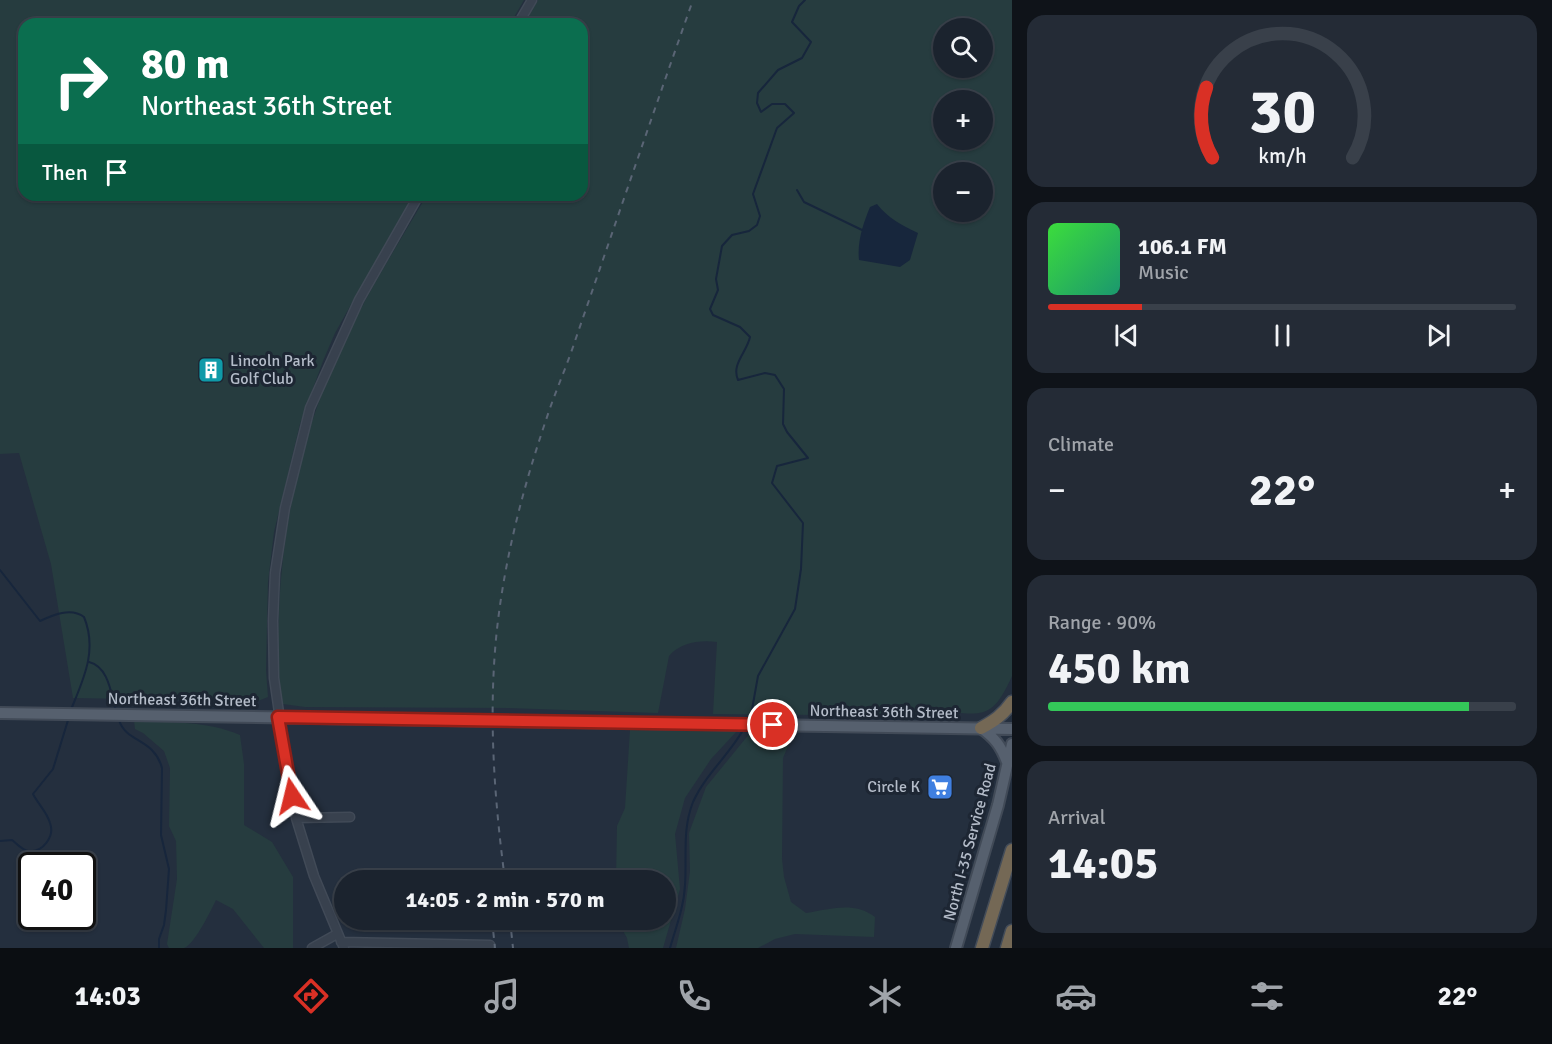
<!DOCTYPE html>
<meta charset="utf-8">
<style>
body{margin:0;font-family:Signika,sans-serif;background:#242b36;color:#f1f3f6;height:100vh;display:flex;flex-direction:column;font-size:22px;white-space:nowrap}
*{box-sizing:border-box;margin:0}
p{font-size:20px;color:#a0a4aa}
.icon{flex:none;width:33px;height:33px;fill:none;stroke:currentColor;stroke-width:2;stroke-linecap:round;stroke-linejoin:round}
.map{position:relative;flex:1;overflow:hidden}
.details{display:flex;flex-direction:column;gap:15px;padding:15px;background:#0f1319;width:540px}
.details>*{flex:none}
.hud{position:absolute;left:18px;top:18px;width:570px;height:183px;border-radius:18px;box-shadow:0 2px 4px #0004,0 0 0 2px #39404a;background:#0b6e4f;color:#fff;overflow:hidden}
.fabs{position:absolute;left:933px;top:18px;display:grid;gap:12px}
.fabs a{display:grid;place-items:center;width:60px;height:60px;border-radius:50%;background:#1b232e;box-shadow:0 2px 4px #0004,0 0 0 2px #39404a;font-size:30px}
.speed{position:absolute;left:18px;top:852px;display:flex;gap:12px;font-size:30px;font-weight:700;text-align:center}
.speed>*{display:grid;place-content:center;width:78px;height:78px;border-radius:50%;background:#1b232e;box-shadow:0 2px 4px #0004,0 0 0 2px #39404a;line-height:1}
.speed .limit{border:3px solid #111;border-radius:9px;background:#fff;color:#111}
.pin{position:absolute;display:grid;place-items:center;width:51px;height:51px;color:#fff;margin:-26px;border:3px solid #fff;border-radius:50%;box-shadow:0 2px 6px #0007}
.me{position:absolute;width:66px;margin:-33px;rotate:350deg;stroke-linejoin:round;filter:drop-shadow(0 0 4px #0008)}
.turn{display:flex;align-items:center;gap:21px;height:126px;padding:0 24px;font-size:27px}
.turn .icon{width:78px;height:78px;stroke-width:2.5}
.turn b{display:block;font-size:42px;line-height:51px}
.then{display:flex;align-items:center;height:57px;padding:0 24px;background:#0003;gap:12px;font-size:22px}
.big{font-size:45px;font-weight:700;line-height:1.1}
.details .tile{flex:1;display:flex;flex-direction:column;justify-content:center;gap:9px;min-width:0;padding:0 21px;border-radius:18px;background:#242b36}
.details .dial{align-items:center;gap:0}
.dial svg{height:156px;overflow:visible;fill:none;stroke:#39404a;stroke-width:7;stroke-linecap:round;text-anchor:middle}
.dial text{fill:#f1f3f6;stroke:none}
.song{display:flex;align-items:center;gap:18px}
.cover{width:72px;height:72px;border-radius:9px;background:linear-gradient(135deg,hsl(120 70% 55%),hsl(160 70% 35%))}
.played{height:6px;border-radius:3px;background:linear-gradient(90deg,#d93025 20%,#39404a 20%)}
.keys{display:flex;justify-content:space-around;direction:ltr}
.heat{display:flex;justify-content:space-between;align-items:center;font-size:33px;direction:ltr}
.charge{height:9px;border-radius:4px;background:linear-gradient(90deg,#34c759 90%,#39404a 0)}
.trip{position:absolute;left:334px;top:870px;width:342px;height:60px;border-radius:30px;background:#1b232e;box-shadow:0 2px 4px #0004,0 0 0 2px #39404a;font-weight:700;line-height:60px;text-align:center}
.menu{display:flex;height:96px;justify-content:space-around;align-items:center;background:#0b0e12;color:#a0a4aa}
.menu .icon{width:42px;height:42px}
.menu .active{color:#d93025}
.menu b{font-size:27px;color:#f1f3f6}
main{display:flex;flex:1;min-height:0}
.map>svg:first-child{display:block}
.green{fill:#263c3f;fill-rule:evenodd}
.water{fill:#17263c}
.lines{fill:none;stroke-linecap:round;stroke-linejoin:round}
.stream{stroke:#17263c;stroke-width:2}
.minor-casing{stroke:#414a57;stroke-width:11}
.major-casing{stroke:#414a57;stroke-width:14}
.highway-casing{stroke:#434c59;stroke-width:15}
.minor{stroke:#38414e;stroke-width:8}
.major{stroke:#56606e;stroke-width:10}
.highway{stroke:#746855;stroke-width:12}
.rail{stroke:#5a6575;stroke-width:2;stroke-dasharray:6 6;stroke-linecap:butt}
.route-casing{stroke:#8d1f18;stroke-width:15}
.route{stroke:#d93025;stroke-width:10}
.labels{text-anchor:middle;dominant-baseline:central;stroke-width:6;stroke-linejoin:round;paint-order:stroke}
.poi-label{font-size:16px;fill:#b4bcc9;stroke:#1d2633;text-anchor:start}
.street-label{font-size:16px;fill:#b4bcc9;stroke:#1d2633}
</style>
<main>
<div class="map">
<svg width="1012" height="948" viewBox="0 0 1012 948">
<rect width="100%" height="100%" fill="#242f3e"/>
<!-- green -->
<path class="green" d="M0,0H524L510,24H24V195H413L335,333L323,361L300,424L274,532L268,582L266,670L268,697L258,701L73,698L51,564L19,453L0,454Z
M538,0H1012V676C991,723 982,713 937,712L936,716L713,714L717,642C700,640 681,642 669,656L658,713L507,708L305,707L283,704C276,679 278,636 279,609C283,516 305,421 346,337C370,289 399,242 427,195H582V24H524ZM944,28H982V68H944ZM944,100H982V140H944ZM944,172H982V212H944Z
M134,721C169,722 208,721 240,735L244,764V825L272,842L293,877V948H264L233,909L216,900C211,910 195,944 184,948C180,948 173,948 169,948L167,944L177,879L176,841L169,826L170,768L164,751L143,733L135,729Z
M630,730L737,731L711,759L685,798L675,834L680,889L663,948H629L627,938L617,920H666V880H616L617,826L625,808Z
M750,733L793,734L783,758L782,859L784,877L791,902L806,913C831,909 854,901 875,917L874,937L795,934L775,939L758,948H676L685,909L690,871L689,833L706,787Z"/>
<!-- water -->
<path class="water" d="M877,204C888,218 901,225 918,233L910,260L900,267L859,260C857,242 863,224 870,207Z"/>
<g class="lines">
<!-- stream -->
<path class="stream" d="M797,190L804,202L862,230
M0,570L40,621C53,615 71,607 84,617C98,651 83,680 70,712
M89,662C109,667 111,694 116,711
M119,720C126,743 154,738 162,768L161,835L169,869L166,910L164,925L159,939V948
M747,722L751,715L758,676L795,609L801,569L803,523L772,483L777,466L808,458L787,432L783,424L784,389L775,375L765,373L738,380C731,364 747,352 750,337L740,327L713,315L710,309L718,290L716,279L722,246L732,235L749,231L757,225L760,216L753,194L777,128L794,113L785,104H772L761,112L757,103L758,93L778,70L802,58L811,42L792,22L799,6L805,0
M0,841L12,840C17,844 22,850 28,851C43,853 55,836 50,823C47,812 38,804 33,794L53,769L69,717
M670,948C676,927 684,907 685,885C687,856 682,830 693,802C705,775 729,755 743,730"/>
<defs>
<path id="minor" d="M518,24L532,0
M296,818L350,817
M341,942L490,945
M312,948L337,934
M344,948L314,876L296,818L288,775L274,678L273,621L275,573L285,508L310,408L359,300L419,195"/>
<path id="major" d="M0,713L1012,729
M981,728C995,738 1001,746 1007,762
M956,948L998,805L1012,744"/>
<path id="highway" d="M981,728C994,721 1003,715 1012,702
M982,948L1012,850
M1007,948L1012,931"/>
</defs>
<!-- minor casing -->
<use href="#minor" class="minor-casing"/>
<!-- major casing -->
<use href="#major" class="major-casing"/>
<!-- highway casing -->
<use href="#highway" class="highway-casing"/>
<!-- minor -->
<use href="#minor" class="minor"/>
<!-- major -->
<use href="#major" class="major"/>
<!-- highway -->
<use href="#highway" class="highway"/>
<!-- rail -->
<path class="rail" d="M505,880C494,797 488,713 497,629C505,557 523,488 546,420C555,392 567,366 576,338C615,225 653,113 693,0
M492,920L495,948
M510,920L513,948"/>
</g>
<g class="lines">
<defs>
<path id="route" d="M292,796L278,717L773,725"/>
</defs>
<!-- route casing -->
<use href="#route" class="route-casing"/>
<!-- route -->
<use href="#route" class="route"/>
</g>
<!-- icons -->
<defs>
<symbol id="building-square" viewBox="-11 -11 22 22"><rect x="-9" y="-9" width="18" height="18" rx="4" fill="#0f9aa8" stroke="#1d2633"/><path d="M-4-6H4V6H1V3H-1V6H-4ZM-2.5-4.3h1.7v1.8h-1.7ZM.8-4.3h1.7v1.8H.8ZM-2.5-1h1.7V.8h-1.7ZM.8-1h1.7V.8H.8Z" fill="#fff"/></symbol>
<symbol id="supermarket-square" viewBox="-11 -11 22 22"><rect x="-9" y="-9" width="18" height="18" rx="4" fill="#3f7fe0" stroke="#1d2633"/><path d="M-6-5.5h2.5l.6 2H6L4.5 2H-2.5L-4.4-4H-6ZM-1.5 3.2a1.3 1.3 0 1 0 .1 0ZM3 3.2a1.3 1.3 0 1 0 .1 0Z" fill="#fff"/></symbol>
</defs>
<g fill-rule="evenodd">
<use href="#building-square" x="196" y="355" width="30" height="30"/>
<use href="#supermarket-square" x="925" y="772" width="30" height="30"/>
</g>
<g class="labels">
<!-- poi labels -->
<g class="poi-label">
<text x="230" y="361">Lincoln Park<tspan x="230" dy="18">Golf Club</tspan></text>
<text x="920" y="787" text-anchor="end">Circle K</text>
</g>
<!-- street labels -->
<g class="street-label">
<text transform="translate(182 700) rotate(1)">Northeast 36th Street</text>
<text transform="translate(884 712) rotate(1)">Northeast 36th Street</text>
<text transform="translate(970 842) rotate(-75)">North I-35 Service Road</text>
</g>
</g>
</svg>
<div class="fabs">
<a><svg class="icon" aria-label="search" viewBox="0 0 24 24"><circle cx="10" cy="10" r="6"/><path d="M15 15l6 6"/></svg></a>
<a>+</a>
<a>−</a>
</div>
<div class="speed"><div class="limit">40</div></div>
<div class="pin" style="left:773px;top:725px;background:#d93025"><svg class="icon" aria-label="arrive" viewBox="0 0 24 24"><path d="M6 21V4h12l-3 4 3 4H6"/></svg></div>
<svg class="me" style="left:292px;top:796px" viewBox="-20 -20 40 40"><path d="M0-17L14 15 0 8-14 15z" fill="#d93025" stroke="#fff" stroke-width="4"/></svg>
<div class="trip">14:05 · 2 min · 570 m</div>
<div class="hud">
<div class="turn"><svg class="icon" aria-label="right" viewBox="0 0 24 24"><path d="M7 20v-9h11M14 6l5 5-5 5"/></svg><div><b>80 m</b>Northeast 36th Street</div></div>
<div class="then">Then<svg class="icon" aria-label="arrive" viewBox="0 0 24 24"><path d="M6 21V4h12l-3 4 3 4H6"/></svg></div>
</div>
</div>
<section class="details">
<div class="tile dial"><svg viewBox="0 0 100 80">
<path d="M14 69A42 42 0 1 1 86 69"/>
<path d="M14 69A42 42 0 0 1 11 33" stroke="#d93025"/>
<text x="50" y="56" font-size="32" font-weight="700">30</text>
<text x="50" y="72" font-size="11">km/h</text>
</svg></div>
<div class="tile">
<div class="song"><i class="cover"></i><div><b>106.1 FM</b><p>Music</p></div></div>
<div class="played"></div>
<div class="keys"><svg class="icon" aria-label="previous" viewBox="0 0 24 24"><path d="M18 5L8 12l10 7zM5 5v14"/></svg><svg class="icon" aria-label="pause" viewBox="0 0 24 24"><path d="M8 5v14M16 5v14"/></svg><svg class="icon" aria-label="next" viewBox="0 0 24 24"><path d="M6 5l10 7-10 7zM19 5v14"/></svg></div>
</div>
<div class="tile"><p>Climate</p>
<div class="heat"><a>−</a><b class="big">22°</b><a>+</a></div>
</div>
<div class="tile"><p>Range · 90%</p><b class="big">450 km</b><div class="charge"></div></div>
<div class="tile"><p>Arrival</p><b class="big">14:05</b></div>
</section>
</main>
<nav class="menu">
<b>14:03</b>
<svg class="icon active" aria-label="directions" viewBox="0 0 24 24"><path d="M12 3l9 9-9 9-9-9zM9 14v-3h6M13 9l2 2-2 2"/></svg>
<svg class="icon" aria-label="music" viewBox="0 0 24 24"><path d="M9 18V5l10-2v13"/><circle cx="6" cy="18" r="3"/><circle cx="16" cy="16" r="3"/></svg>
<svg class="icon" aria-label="phone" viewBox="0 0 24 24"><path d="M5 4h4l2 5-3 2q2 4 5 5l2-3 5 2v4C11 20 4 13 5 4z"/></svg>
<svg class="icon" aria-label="climate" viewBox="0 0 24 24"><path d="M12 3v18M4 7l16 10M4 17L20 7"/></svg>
<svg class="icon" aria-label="car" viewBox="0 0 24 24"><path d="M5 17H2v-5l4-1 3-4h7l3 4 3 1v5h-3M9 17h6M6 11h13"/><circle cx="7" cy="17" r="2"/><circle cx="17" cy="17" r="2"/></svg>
<svg class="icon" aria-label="filters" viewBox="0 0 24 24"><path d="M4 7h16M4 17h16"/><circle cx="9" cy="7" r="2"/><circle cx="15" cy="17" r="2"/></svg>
<b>22°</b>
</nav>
